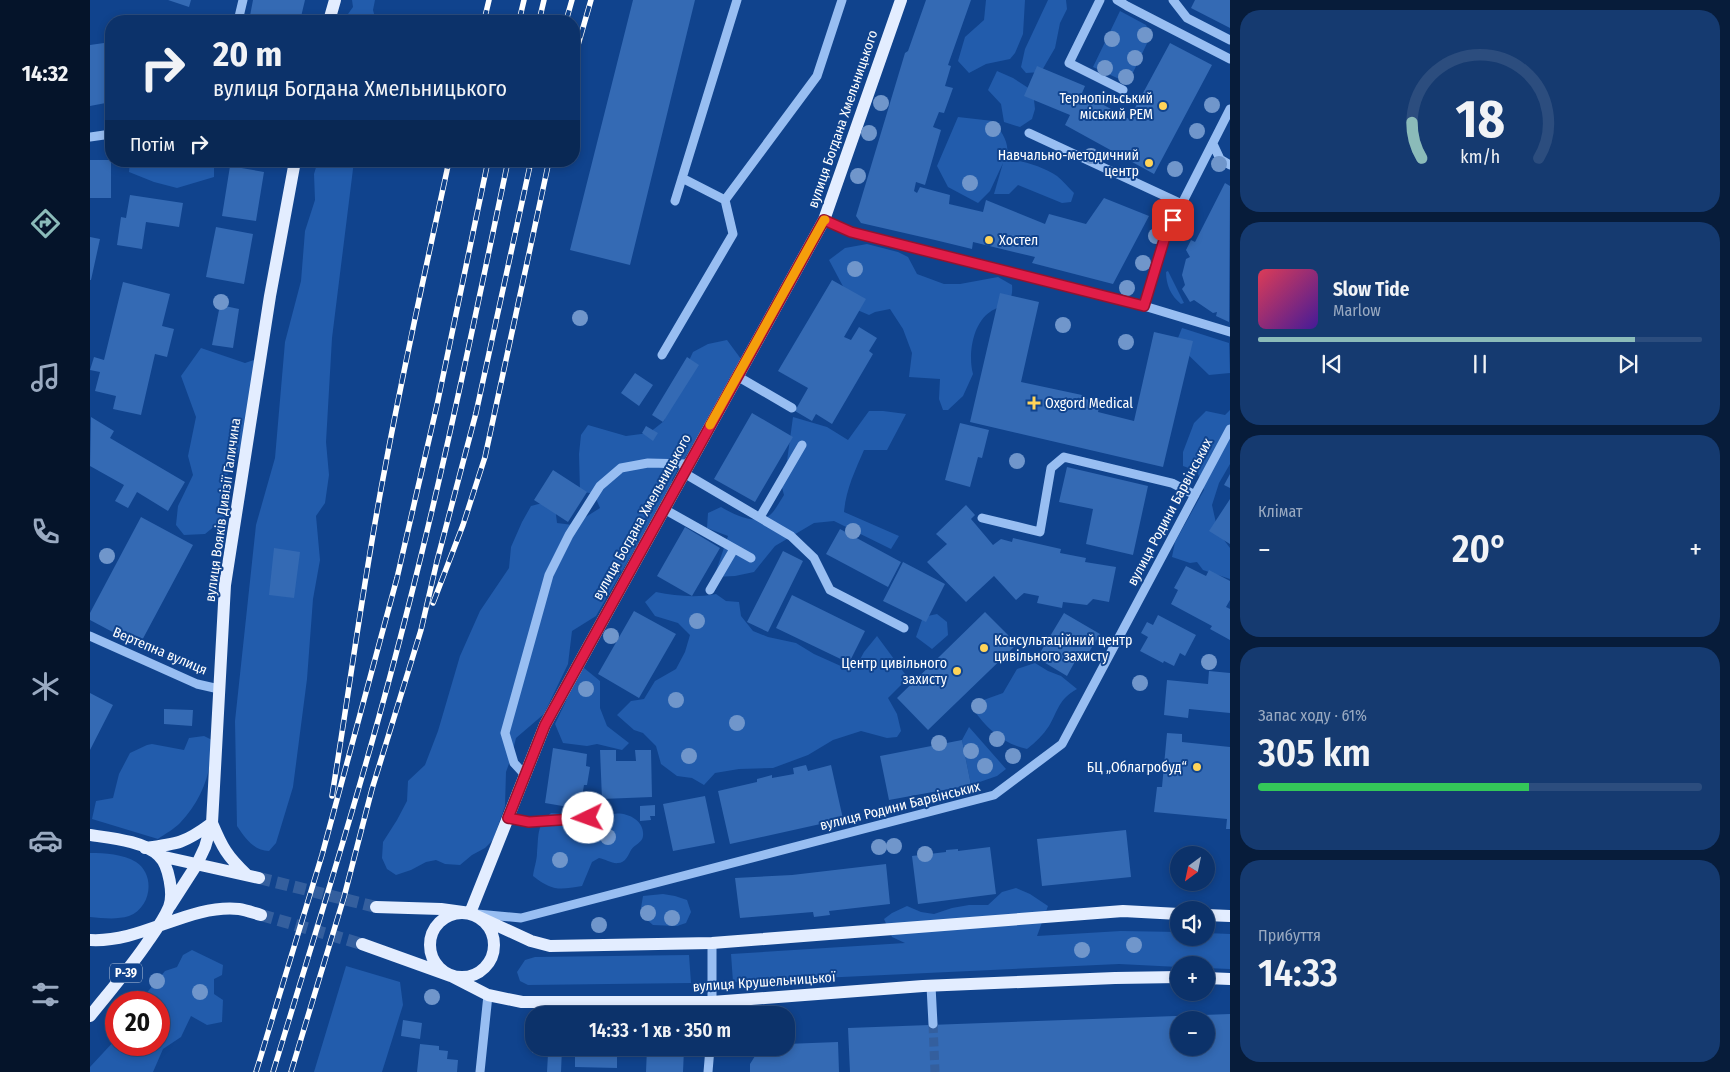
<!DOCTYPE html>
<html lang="uk">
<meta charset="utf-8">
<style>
body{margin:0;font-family:"Fira Sans Condensed",sans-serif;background:#153a70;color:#f1f3f6;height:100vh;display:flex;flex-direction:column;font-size:19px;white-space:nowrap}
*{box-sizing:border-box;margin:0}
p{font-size:16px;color:#9aaac1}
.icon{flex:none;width:28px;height:28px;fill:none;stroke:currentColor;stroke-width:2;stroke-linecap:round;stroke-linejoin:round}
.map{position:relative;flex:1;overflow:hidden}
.drawer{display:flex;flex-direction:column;gap:10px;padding:10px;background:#071c3a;width:500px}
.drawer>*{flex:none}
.banner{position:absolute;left:15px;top:15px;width:475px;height:152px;border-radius:20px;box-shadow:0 2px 8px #0003,0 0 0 1px #2c4d7e;background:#0c326a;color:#f1f3f6;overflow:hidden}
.needle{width:32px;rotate:213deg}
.buttons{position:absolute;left:1080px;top:846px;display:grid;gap:10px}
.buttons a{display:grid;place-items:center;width:45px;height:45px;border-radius:50%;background:#0c326a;box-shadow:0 2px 8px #0003,0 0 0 1px #2c4d7e;font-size:25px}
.speed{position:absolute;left:15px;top:991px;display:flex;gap:10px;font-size:25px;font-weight:700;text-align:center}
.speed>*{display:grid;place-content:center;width:65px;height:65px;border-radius:50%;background:#0c326a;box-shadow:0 2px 8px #0003,0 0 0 1px #2c4d7e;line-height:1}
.speed .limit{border:8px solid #d22;background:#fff;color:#111}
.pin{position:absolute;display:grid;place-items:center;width:42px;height:42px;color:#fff;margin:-21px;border-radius:10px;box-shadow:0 2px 8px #0006}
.me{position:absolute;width:55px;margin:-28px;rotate:267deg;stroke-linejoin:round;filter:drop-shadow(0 0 4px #0008)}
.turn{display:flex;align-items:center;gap:18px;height:105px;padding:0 25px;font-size:22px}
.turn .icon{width:65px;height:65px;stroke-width:2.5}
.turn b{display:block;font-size:35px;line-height:42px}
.then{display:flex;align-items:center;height:48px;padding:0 25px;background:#0003;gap:10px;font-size:19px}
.big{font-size:38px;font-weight:600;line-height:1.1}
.drawer .widget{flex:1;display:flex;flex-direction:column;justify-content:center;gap:8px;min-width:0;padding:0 18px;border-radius:20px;background:#153a70}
.drawer .dial{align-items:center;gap:0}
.dial svg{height:130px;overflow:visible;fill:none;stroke:#2c4d7e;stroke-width:7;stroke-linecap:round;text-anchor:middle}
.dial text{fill:#f1f3f6;stroke:none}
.song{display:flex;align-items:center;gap:15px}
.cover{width:60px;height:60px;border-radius:8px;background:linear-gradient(135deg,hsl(350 70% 55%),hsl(260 70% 35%))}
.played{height:5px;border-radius:2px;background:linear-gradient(90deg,#8bbbb9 85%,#2c4d7e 85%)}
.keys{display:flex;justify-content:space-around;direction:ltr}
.heat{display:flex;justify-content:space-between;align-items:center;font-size:28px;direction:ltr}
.charge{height:8px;border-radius:4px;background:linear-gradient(90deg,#34c759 61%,#2c4d7e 0)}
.trip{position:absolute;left:435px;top:1006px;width:270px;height:50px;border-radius:20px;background:#0c326a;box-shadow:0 2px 8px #0003,0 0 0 1px #2c4d7e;font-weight:600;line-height:50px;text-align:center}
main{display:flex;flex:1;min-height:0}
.menu{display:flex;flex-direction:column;width:90px;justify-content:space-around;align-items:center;background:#05142a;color:#9aaac1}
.menu .icon{width:35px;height:35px}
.menu .active{color:#8bbbb9}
.menu b{font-size:22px;color:#f1f3f6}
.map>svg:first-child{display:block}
.green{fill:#225cac}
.building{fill:#346ab4;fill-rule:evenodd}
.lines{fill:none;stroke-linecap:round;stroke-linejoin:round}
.minor-tunnel{stroke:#345f9e;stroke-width:9;stroke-dasharray:9 4.5;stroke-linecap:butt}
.major-tunnel{stroke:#345f9e;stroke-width:12;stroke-dasharray:12 6;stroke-linecap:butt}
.minor{stroke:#98bef2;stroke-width:9}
.major{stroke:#e3edff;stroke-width:12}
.rail-casing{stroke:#fff;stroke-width:5.5}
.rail{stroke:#10438d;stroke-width:4;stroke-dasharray:11;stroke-linecap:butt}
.tree{fill:#7096cb}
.route-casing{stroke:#92132f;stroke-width:12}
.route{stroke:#e11d48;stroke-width:9}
.slow{stroke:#f59e0b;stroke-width:9}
.poi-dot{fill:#ffd459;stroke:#10438d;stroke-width:2}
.labels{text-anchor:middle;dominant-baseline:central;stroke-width:4;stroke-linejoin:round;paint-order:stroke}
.shield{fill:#10438d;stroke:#b7c7dd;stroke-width:1}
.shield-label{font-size:12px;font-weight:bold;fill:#fff}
.poi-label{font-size:14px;fill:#fff;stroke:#10438d;text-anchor:end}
.street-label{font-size:14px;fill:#fff;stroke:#10438d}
</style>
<main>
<nav class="menu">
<b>14:32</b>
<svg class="icon active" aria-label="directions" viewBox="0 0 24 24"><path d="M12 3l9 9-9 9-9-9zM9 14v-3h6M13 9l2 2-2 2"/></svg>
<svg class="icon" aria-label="music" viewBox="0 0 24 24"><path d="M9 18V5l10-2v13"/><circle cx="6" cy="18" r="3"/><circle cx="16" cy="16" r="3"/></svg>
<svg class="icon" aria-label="phone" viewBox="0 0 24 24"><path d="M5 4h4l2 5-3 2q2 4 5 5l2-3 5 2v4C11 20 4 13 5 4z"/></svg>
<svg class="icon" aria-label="climate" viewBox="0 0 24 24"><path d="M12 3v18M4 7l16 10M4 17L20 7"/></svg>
<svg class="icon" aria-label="car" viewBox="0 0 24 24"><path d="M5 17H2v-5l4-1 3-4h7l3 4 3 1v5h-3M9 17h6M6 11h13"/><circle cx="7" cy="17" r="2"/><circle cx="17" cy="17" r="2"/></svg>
<svg class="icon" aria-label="filters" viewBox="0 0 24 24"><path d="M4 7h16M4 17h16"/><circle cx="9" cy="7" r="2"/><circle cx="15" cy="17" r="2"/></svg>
</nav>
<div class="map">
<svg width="1140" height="1072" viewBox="0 0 1140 1072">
<rect width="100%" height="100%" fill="#10438d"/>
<!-- green -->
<path class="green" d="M262,0H285L283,10L286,21H253L263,7Z
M896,0H935L933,34L925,53L920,59L896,64L879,73L868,61L875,37L894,20Z
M958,0H976L977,9L970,23L965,48L951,72L936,73L931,67L935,49Z
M1030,11L1056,25L1061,35L1038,83L1003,67Z
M907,71L923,78L943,91L945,109L942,119L930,127L914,122L911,104L898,90Z
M868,117L903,121C912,132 922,145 915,160C931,159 953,167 967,176C973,181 979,188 984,193L981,202L972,203L928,185L919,194H904L913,163L900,191L888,203L858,187L847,166Z
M40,161H120L124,164V177L87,188L64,182L39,172Z
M228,161H264L242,338L236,442L239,475L235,503L226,516L230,560L223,599L217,679L203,787L186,843L179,851C163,850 156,839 147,826L145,721L166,525L185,458L195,342L211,281L215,231L225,200L224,174Z
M777,244L808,252L818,257L827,274L854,284H870L908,277L922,285C924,305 912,304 900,312C882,324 878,356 883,374L873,396L858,410H853L849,399L850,379L819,377L822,353L813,329L800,309L785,312L779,315L765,309L739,260L755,248Z
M1078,271L1094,303L1091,304C1081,296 1076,285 1076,272Z
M1092,328L1139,343L1140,373L1119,375L1086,343Z
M637,340L651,359L639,379L625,407L582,480L581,505L549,542L506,616L482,631L478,664L454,714L426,738L421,758L416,772L415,806L403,840L395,848L382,855L370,865L355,864L346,860L336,862L321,870L306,875L297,869L292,858L293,842L307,820L317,801L318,781L335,765L348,731L370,656L390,611L419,568L421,547L432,522L441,506L460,501L465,506L467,523L483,525L510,508L504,494L490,491L489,454L491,435L498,425L536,436L559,433L574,421L578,405L603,352L618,344Z
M111,348L155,363L170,358L166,417L134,482L137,516L115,534L94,535L86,525L88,506L103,475L98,456L106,417L91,376Z
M1140,410V464L1129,483L1122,505L1128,532L1140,548V579L1113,570L1107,562L1100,563L1082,557L1085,542L1114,490L1107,471L1093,466V452L1104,423L1116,411L1135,415Z
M779,411H793L816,414L797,450H774C765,471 756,489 754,512L809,536L801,549L744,521L724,523L685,546L664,572L645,576L624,577L638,536L617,528L618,513L631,507C645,515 670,528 683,512C687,507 690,501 694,495L690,480L697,461L703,417L737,427L758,440Z
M566,592C586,596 606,598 626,594L636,601L649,602L651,616L663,631L678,637L706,643L724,654L753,667H766L774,652L787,636L818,678L798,698L807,714L811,731L807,737L797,738L771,731L743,740L718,755L683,768L649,769L625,773L614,785L602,778L587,776L571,764L566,746L553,733L544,730L527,715L541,701L554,699L565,681L586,669L595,652L600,635L588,623L565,616L555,602Z
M847,614L857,622L858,635L842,649L826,637L833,617Z
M945,663L958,671L971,676L987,689C968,700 969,709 959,726C953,735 946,742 937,749C913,744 897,729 883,709L888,702L913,693L927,669Z
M494,668L510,681V708L517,726L539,743L532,750L507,744L497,746L473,743L465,724L476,701L481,684Z
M879,727L916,769L907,776L881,785L872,740Z
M114,736L122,740C122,772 112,800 90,823C84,829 75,834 68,839L2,819L6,801L23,798L29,774L40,753L57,745L62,744L94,750L99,738Z
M461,813C478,814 485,815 494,830L498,831C504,827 510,819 516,816C531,809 555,818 553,836C553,842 544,845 541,850C538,856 535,863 528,863C523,864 515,859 509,858L502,862L492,886C469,890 462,891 443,876C444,868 447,860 447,853C449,835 446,826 461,813Z
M0,853C15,853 33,854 46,862C66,875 61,908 39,916C26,920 13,918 0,917Z
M926,888L940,894L958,906L947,936L1031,931L1089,932V938H1116V933L1140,934V969L1116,968V965H1089V967L1029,964L643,982L641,954L815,943L802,937L794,919L802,913L817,906L831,912L844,914L862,908L879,905H898L912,892Z
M573,894L585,896L597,900L601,912L596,923L587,926L563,925L550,914L553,896Z
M102,950L133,965L132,975L124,979V994L133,1000L132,1022L117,1025L101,1016L91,1037L73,1049L63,1072H0V1067L26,1039V1045H69V1002H49L75,971L87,967L93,955Z
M599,955L601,983L438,985L430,981L427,972L435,960L445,957Z
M256,966L310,982L313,1005L292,1072H224Z"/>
<!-- building -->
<path class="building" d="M78,0H101L99,7Z
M163,0H215L210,21H159Z
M543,0H605L540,265L480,250Z
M836,0H881L858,65L861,66L855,86L863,88L854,113L849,112L843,127L851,130L835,185L826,182L824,191L827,193L830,187L860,195L859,204L893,212L896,200L955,224L959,214L996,224L1014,198L1059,216L1023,284L942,263L945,257L883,242L882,249L845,240L771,223L766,216L815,53L818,51Z
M1105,0H1140V28L1101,8Z
M21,42V102L0,106V45Z
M1080,43L1122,65L1064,174L975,125L980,115L934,96L947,66L995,86L992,93L1039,119Z
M0,160H21V198H0Z
M140,166L174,172L166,221L132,216Z
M1135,183L1140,186L1139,322L1126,316L1127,312L1123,313L1104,300L1100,302L1092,289L1095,285L1092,275L1096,259L1100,257L1096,250L1101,240L1105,242Z
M40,195L93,203L89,227L56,222L52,249L27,245L31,217L36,218Z
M126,227L163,234L154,284L116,277Z
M0,237L10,239L1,280H0Z
M742,280L776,299L754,337L761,340L769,327L787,338L779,351L783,354L742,424L726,414L722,421L705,411L718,388L688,371Z
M33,282L80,294L72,326L84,329L77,357L65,354L51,415L23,409L26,396L5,391L10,372L0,370L4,357L14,360Z
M910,293L949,302L931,382L992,395V398L1010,403L1008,412L1044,421L1064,332L1103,341L1073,467L880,422Z
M130,305L149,309L143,348L122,345Z
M597,357L609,365L573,422L562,415Z
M545,373L563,385L549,406L531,393Z
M662,413L703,437L665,502L624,479Z
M1,417L24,431L20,438L95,482L78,511L47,492L38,508L25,501L34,485L0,466Z
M870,423L899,430L892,458L888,457L880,487L855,480Z
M556,426L568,433L563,441L552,433Z
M977,467L1058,486L1043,555L996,544L1003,509L969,502Z
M463,470L497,492L478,522L444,500Z
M1140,474V488L1134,485Z
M1140,499V544L1119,531Z
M876,505L885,515L881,519L903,545L911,539L922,542L923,538L971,549L970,553L996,558L995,562L1026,567L1019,602L1003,599L997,605L973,602L972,608L947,603L949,596L934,593L926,600L904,576L876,602L837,562L857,544L846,534Z
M51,517L103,545L49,646L0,620V613Z
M595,527L630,548L602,596L567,576Z
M750,529L811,562L798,587L736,554Z
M184,548L210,552L204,598L179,595Z
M693,551L713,561L678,632L657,622Z
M813,562L855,584L836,622L793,601Z
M1096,566L1116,576L1119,570L1140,581V600L1136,607L1140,609V640L1120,629L1122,626L1081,604L1088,590L1084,588Z
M702,595L775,631L759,663L686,628Z
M544,611L586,634L549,698L508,674Z
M895,612L927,644L838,730L807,698Z
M974,613L1010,634L994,660L988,656L977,676L947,658Z
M1068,615L1106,635L1095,656L1090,653L1084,666L1074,661L1073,663L1050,651L1058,637L1051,633L1057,622L1063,625Z
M1119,671L1140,673V713L1099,709L1098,718L1074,715L1077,680L1118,684Z
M0,693L23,705L0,750Z
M74,709L103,710L102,726L74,724Z
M1077,733L1092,734V742L1140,747V829H1136L1137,819L1064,812L1067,787H1072Z
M872,740L881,785L799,800L790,756Z
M463,748L497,754L496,766L500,767L497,785H494L490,809L455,803Z
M510,750H526V761H546L545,750H561L562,797L512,799Z
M716,765L718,771L741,765L753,819L640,844L628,791L667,782V779L682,775V778L704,774L703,768Z
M615,796L625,843L583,851L573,804Z
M565,805V816H560L561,820L550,821V806Z
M1036,830L1041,877L952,886L947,839Z
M900,847L906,894L828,904L822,856L856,852V850L868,849V851Z
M796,864L800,904L739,911L740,915L724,917L723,912L650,918L645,878L702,875Z
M1140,1014V1072H760L758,1028ZM1089,1020H1116V1048H1089Z
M313,1020L332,1023L330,1039L311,1036Z
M748,1042L749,1072H660V1064L670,1048H696V1044Z
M330,1044L349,1046V1050L358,1051L357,1059L368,1060L367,1072H327Z
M443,1048H472L471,1072H457L458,1054L442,1053Z
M485,1048H527V1068L485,1067Z
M557,1048L594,1049L593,1072H556Z"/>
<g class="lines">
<!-- minor-tunnel -->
<path class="minor-tunnel" d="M843,1024L845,1072"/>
<!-- major-tunnel -->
<path class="major-tunnel" d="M169,878L286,907
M171,915L272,944"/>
<!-- minor -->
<path class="minor" d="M1010,0L979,63L1033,90
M1027,0L1037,6L1140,59
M1083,0L1097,18L1140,40
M148,21L153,0
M939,133L1092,204
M0,137L21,134
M1123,144L1130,159L1140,165
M592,178L635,200L727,76L752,0
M585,201L647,0
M734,220L761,232L1054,306L1140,332
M1054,306L1075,237L1140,109
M572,355L643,234L635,200
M647,376L702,408
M594,473L701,536L724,558L740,590L814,628
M574,509L661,558
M670,517L712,445
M892,518L950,532L961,468L974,457L1082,483L1105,495
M620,590L644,549
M0,636L107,684L129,689
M435,775L424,763L415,733L459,575L479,535L510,486L531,468L558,463L599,464
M417,819L439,822L498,818L500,798
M387,914L431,918L904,795L972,744L1140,429
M622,943V1015
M841,986L843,1024
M390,1072L398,995
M618,1072L620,1048"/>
<!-- major -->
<path class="major" d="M239,21L245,0
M122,823C132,847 137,856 156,874
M0,835C20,838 55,841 69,856C79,865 84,895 79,907C74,919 66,930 59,940C41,967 20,991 0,1016
M55,848C88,844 95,843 122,823
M70,856L169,878
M80,906L107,864L115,847L122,823L135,585L180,296L205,161
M286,907L351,909L380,913L441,941L460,946L622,943L1033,911L1089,914
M340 945a32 32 0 1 1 64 0a32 32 0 1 1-64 0Z
M380,913L455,725L734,220L811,0
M1116,915L1140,916
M0,940C53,943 97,904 149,909C156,910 164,913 171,915
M272,944L361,976L398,995L432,1002H622L833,986L1025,978L1089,977
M1116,978L1140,979"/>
<defs>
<path id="rail" d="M394,21L399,0
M429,21L434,0
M449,21L454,0
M476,21L482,0
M484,59L501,0
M343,603L373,525L395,457L459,161
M242,796C260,686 274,576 295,468C314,365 337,263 359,161
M166,1072L232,855L307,578L347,405L398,161
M183,1072C231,915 280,759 320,600C357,455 387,308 418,161
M201,1072L254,897L282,789L331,630L347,561L386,413L441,161"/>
</defs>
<!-- rail casing -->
<use href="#rail" class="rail-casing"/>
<!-- rail -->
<use href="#rail" class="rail"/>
</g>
<!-- trees -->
<g class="tree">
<circle cx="1055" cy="35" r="8"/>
<circle cx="1022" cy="39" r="8"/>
<circle cx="1045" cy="58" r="8"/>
<circle cx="1015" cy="68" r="8"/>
<circle cx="1036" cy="77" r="8"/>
<circle cx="791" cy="103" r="8"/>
<circle cx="1122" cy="105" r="8"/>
<circle cx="903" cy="129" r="8"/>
<circle cx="1107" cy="131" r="8"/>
<circle cx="779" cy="133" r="8"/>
<circle cx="1001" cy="156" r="8"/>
<circle cx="1129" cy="164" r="8"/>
<circle cx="1085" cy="169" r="8"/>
<circle cx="768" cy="176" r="8"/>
<circle cx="880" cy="183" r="8"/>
<circle cx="1066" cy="236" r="8"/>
<circle cx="1053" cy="263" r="8"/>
<circle cx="765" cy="269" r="8"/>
<circle cx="1037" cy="288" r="8"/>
<circle cx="131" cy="302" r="8"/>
<circle cx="490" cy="318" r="8"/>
<circle cx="973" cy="325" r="8"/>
<circle cx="1036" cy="342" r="8"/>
<circle cx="927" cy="461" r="8"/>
<circle cx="763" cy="531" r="8"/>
<circle cx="17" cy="556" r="8"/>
<circle cx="607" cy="621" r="8"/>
<circle cx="521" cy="636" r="8"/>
<circle cx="1119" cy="662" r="8"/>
<circle cx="1050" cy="683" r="8"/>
<circle cx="496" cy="689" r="8"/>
<circle cx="586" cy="700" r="8"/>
<circle cx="889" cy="706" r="8"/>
<circle cx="647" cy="723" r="8"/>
<circle cx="907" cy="739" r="8"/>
<circle cx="849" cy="743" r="8"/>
<circle cx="881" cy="751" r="8"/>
<circle cx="599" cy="756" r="8"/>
<circle cx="923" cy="756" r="8"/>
<circle cx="895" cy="766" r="8"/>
<circle cx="518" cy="837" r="8"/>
<circle cx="804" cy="846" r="8"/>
<circle cx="789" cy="847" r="8"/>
<circle cx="835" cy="854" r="8"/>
<circle cx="470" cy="860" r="8"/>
<circle cx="558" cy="913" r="8"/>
<circle cx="582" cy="918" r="8"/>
<circle cx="509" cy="925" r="8"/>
<circle cx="1044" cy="945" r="8"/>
<circle cx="992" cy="950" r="8"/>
<circle cx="67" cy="981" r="8"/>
<circle cx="110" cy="992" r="8"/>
<circle cx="342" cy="997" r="8"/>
</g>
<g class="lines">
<defs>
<path id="route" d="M498,818L439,822L418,818L455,725L734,220L761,232L1054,306L1075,237L1083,220"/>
</defs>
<!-- route casing -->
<use href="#route" class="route-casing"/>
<!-- route -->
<use href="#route" class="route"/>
<!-- slow -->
<path class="slow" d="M620,425L734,220H735"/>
</g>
<!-- markers -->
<g class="poi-dot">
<circle cx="1073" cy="106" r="5"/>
<circle cx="1059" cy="163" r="5"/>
<circle cx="899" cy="240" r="5"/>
<path d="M941.5 395.5h5v5h5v5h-5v5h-5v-5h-5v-5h5z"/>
<circle cx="894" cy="648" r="5"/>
<circle cx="867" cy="671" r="5"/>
<circle cx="1107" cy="767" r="5"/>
</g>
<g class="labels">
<!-- shield labels -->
<rect class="shield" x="20" y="963.5" width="32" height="19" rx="4"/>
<g class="shield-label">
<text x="36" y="973">Р-39</text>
</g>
<!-- poi labels -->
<g class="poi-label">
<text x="1063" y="98">Тернопільський<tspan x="1063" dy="16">міський РЕМ</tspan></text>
<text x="1049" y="155">Навчально-методичний<tspan x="1049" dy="16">центр</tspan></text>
<text x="909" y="240" text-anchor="start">Хостел</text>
<text x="955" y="403" text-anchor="start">Oxgord Medical</text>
<text x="904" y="640" text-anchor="start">Консультаційний центр<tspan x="904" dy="16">цивільного захисту</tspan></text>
<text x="857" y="663">Центр цивільного<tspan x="857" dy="16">захисту</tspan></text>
<text x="1097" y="767">БЦ „Облагробуд“</text>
</g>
<!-- street labels -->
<g class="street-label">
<text transform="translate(753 119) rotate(-71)">вулиця Богдана Хмельницького</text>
<text transform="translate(133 510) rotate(-82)">вулиця Вояків Дивізії Галичина</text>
<text transform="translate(1080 512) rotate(-62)">вулиця Родини Барвінських</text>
<text transform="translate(552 517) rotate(-61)">вулиця Богдана Хмельницького</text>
<text transform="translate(70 651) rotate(23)">Вертепна вулиця</text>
<text transform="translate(810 806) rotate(-14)">вулиця Родини Барвінських</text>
<text transform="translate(674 982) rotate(-4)">вулиця Крушельницької</text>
</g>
</g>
</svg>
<div class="buttons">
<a><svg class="needle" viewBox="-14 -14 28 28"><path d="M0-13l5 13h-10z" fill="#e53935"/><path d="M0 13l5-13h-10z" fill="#9aaac1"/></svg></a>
<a><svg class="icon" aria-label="sound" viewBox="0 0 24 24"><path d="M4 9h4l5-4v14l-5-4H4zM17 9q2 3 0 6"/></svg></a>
<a>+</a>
<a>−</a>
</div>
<div class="speed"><div class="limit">20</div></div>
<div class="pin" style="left:1083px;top:220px;background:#d93025"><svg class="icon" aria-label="arrive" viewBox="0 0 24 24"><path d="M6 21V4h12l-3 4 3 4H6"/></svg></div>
<svg class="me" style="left:498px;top:818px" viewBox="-20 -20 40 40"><circle r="19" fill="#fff"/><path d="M0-13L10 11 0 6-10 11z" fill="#e11d48"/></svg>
<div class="trip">14:33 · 1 хв · 350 m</div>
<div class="banner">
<div class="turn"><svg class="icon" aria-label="right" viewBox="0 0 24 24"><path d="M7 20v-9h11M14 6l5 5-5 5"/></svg><div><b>20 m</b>вулиця Богдана Хмельницького</div></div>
<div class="then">Потім<svg class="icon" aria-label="right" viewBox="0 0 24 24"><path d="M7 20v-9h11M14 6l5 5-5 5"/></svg></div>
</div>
</div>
<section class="drawer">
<div class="widget dial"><svg viewBox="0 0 100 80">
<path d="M14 69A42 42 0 1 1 86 69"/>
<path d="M14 69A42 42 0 0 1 8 47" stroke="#8bbbb9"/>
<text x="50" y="56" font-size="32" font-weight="700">18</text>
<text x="50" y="72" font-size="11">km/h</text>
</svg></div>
<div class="widget">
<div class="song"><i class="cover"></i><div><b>Slow Tide</b><p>Marlow</p></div></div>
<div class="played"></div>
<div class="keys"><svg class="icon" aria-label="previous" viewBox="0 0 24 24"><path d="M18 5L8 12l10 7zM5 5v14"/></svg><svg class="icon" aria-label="pause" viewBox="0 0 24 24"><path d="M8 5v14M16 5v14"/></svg><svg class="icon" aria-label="next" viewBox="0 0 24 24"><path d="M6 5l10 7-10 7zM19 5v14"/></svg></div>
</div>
<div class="widget"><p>Клімат</p>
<div class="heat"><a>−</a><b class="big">20°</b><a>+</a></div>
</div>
<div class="widget"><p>Запас ходу · 61%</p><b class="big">305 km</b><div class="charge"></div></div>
<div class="widget"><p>Прибуття</p><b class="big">14:33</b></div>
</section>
</main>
